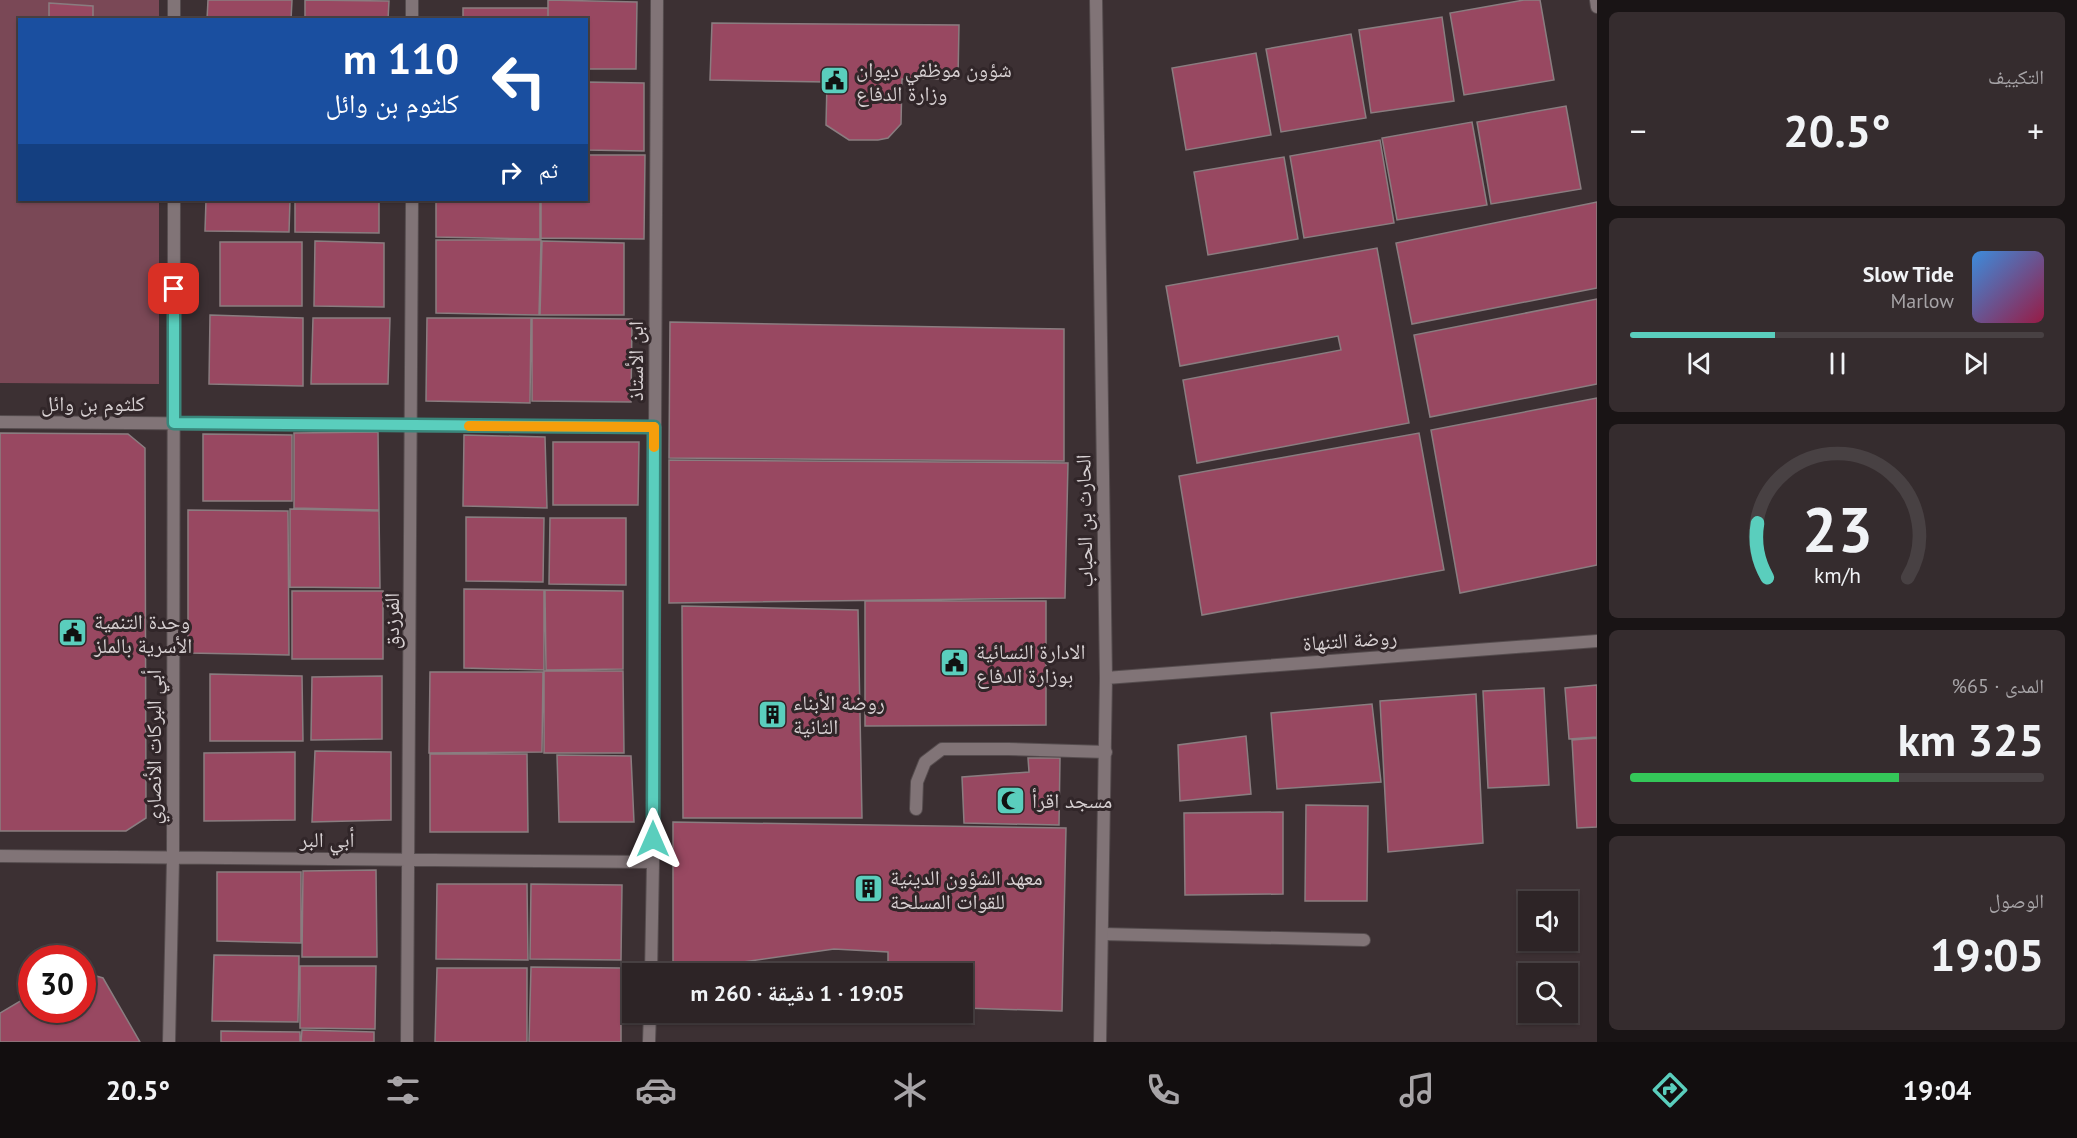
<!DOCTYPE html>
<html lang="ar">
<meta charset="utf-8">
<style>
body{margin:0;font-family:"PT Sans","Noto Naskh Arabic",sans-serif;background:#352c2e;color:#f1f3f6;direction:rtl;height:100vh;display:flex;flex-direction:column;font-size:22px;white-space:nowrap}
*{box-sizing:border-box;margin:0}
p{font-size:20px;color:#a7a4a7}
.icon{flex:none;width:33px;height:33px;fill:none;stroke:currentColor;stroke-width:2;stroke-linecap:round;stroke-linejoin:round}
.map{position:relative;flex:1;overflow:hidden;direction:ltr}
.details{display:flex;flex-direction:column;gap:12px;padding:12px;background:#191415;width:480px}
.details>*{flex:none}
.top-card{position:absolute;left:18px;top:18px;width:570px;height:183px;border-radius:0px;box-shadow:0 2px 4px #0004,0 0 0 2px #484143;direction:rtl;background:#1a4fa0;color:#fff;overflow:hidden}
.tools{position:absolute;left:1518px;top:891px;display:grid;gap:12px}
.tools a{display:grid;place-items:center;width:60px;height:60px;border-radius:0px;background:#2d2426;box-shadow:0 2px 4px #0004,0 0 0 2px #484143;font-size:30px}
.speed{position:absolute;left:18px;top:945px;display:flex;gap:12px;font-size:30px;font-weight:700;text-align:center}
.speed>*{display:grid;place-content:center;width:78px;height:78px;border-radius:50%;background:#2d2426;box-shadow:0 2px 4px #0004,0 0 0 2px #484143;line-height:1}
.speed .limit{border:9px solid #d22;background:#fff;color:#111}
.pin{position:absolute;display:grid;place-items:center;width:51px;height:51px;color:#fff;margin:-26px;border-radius:12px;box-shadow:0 3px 9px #0006}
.me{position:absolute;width:66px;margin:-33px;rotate:0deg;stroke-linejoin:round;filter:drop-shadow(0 0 4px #0008)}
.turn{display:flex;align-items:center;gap:21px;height:126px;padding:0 30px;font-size:27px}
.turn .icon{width:78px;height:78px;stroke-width:2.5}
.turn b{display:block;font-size:42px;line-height:51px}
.then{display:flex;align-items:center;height:57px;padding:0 30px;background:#0003;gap:12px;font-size:22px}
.big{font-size:45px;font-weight:800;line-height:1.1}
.details .tile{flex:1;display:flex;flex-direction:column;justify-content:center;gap:9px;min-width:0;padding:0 21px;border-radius:9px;background:#352c2e}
.details .dial{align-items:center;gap:0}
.dial svg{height:156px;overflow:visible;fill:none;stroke:#484143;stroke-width:7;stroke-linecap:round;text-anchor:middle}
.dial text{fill:#f1f3f6;stroke:none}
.song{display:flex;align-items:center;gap:18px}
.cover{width:72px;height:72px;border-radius:9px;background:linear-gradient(135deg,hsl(210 70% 55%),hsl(340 70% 35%))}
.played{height:6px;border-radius:3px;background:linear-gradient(90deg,#5acebd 35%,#484143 35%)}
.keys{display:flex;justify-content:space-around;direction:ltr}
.heat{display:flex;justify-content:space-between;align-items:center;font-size:33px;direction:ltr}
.charge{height:9px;border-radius:4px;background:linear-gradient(90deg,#34c759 65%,#484143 0)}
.trip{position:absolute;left:622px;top:963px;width:351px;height:60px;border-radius:0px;background:#2d2426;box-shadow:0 2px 4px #0004,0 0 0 2px #484143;font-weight:800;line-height:60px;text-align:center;direction:rtl}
.tabs{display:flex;height:96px;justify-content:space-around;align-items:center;background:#120e0f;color:#a7a4a7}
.tabs .icon{width:42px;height:42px}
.tabs .current{color:#5acebd}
.tabs b{font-size:27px;color:#f1f3f6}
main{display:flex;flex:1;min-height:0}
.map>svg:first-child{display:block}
.green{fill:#7a4856}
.building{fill:#984861;stroke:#8a7d80;stroke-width:1.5}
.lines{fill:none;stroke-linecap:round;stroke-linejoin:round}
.service-casing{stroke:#554c4e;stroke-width:14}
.minor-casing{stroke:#554c4e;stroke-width:14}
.service{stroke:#817477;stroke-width:12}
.minor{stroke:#817477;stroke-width:12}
.route-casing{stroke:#3a867b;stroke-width:15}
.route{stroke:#5acebd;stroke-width:10}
.slow{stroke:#f59e0b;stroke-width:10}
.labels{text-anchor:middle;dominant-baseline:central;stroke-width:6;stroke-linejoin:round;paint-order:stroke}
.poi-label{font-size:21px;fill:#d7d0d2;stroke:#312629;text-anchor:start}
.street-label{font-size:21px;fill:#d7d0d2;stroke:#312629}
</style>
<main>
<section class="details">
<div class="tile"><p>التكييف</p>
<div class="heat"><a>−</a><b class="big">20.5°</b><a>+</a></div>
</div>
<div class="tile">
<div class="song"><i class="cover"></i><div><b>Slow Tide</b><p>Marlow</p></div></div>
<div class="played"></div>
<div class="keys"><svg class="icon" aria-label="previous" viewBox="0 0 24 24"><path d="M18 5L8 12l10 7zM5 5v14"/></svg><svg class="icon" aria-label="pause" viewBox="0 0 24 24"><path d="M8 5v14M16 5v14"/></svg><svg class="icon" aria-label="next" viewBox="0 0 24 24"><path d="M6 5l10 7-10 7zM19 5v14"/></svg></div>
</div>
<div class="tile dial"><svg viewBox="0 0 100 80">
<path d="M14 69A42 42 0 1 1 86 69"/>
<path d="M14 69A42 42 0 0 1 9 41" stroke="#5acebd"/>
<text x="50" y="56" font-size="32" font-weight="700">23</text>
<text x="50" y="72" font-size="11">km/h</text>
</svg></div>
<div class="tile"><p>المدى · 65%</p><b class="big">325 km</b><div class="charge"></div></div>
<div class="tile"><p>الوصول</p><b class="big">19:05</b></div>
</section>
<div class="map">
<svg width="1597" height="1042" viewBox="0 0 1597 1042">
<rect width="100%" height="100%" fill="#3c3033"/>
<!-- green -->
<path class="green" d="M0,0H159V19L20,20V200H159V384L0,383Z"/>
<!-- building -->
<path class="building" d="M208,0H292L291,20H207Z
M305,0L389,1L388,20H305Z
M548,0L637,2L636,69H586V20H548Z
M1524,0H1540L1554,80L1464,95L1450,13Z
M49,3L93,6V20H49Z
M463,8H548V20H463Z
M1442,17L1454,101L1371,113L1359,30Z
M712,23L959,25L958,79H902L901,124L888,138L878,140H849L826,125L827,82L710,80Z
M1351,34L1366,118L1281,132L1266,49Z
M1256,53L1271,135L1186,150L1172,68Z
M586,82L644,83V151L586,150Z
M1566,106L1581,189L1491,204L1477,122Z
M1472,122L1487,205L1397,220L1382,138Z
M1380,140L1394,223L1304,238L1290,156Z
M586,155H645L644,239L541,238V200H586Z
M1284,157L1298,239L1208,255L1194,172Z
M206,200H290L289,232L205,231Z
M295,200H379V233L295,232Z
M436,200H540V239L436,237Z
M1597,202V288L1412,324L1396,243Z
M436,240H541L539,315L436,313Z
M315,241L384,243V307L314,306Z
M542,241L624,243V315H540Z
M220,242H302V306H220Z
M1377,248L1409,423L1197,463L1183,380L1341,350L1338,336L1180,366L1166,286Z
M1597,299V384L1430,417L1414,335Z
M210,315L303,318V386L209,384Z
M313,318H390L388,384H311Z
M427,318H531L530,403L426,401Z
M532,318L632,319L631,402L532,401Z
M670,322L1064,329V461L669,458Z
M1597,398V565L1460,593L1431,430Z
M378,432L379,510L294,508V433Z
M0,433L128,434L145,448L146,818L126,831H0Z
M1419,433L1444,570L1202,615L1179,476Z
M203,434L292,435V501H203Z
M464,435L545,437L547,508L463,506Z
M553,442H639L638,505H553Z
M669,460L1068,463L1065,598L669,603Z
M290,509L379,511L380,588L290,587Z
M188,510L288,511L289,655L188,653Z
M466,517L544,518L543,582L466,581Z
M550,518H626V585L549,584Z
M464,589L544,590V670L464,668Z
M545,590L623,591V669L546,670Z
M292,591H383V659H292Z
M865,601H1046V725L865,726Z
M682,606L858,610L862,818H683Z
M544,671H623L624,753H544Z
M430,672H543L542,752L429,753Z
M210,674L302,676L303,741H210Z
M382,676V739L311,740L312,677Z
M1597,685V737L1569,739L1565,688Z
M1544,688L1549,785L1488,788L1483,691Z
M1476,694L1483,843L1388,852L1380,701Z
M1372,704L1381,782L1277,789L1271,713Z
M1246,736L1251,794L1180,801L1178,745Z
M1597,738V827L1577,828L1572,740Z
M315,751L391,752V820L312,822Z
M295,752V820L204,821V753Z
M430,754H527L528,832H430Z
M557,755L631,756L634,822H559Z
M1028,758H1060L1059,825L964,823L962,777L1029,772Z
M1306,805L1368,806L1367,901H1305Z
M1283,812V894L1185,895L1184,813Z
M673,822L1066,828L1062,1011L963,1008V974H888V952L834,949L673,972Z
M376,870L377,957H302L303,871Z
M217,872H301V943L217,941Z
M437,884H527L528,960L436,959Z
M531,884L622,885L621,960L530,959Z
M214,955L299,956L298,1022L212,1021Z
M300,966H376L375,1029L300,1028Z
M531,967L621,968V1042H529Z
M437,968H527V1042H435Z
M82,972L103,978L140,1042H0V1013L32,994V1010H82Z
M302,1030L374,1032V1042H301Z
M221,1031L300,1032V1042H221Z"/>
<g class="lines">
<defs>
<path id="service" d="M916,809L917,782L925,762L942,749H1008L1106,752
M1102,934L1364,940"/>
<path id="minor" d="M412,0V20
M1096,0L1106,678L1100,1042
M1596,0L1597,7
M174,20V0
M0,422L654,427
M1106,678L1597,641
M0,856L653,862
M651,974L653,862L657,0
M169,1042L173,859L174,200
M407,1042L412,200
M649,1042L650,1012"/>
</defs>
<!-- service casing -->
<use href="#service" class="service-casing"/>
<!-- minor casing -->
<use href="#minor" class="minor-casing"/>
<!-- service -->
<use href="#service" class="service"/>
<!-- minor -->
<use href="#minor" class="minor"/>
</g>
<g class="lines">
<defs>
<path id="route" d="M174,289V423L654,427L653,839"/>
</defs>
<!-- route casing -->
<use href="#route" class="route-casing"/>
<!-- route -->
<use href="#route" class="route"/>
<!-- slow -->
<path class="slow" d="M469,426L654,427V447"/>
</g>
<!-- icons -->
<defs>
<symbol id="civic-square" viewBox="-11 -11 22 22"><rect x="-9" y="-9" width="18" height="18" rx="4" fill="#5acebd" stroke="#312629"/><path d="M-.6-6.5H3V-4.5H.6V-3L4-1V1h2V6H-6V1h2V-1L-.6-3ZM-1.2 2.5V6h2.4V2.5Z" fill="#111"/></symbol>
<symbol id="building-square" viewBox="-11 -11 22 22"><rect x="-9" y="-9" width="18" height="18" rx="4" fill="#5acebd" stroke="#312629"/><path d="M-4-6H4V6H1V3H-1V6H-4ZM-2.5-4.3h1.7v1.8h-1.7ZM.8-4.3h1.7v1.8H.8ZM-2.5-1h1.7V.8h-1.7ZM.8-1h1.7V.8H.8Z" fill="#111"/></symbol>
<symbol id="mosque-square" viewBox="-11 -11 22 22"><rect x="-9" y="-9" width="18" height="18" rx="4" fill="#5acebd" stroke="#312629"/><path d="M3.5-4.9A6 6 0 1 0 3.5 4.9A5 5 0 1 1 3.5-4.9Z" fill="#111"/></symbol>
</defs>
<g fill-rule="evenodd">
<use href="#civic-square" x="818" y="64" width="33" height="33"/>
<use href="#civic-square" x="56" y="616" width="33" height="33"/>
<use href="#civic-square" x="938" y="646" width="33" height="33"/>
<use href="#building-square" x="756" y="698" width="33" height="33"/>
<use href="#mosque-square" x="994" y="784" width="33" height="33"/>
<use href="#building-square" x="852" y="872" width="33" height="33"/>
</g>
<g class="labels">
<!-- poi labels -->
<g class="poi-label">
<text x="856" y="69">شؤون موظفي ديوان<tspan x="856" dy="24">وزارة الدفاع</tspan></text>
<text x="94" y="621">وحدة التنمية<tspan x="94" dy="24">الأسرية بالملز</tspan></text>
<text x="976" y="651">الادارة النسائية<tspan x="976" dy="24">بوزارة الدفاع</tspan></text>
<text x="793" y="702">روضة الأبناء<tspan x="793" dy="24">الثانية</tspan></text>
<text x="1032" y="800">مسجد اقرأ</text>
<text x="890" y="877">معهد الشؤون الدينية<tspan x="890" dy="24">للقوات المسلحة</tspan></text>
</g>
<!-- street labels -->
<g class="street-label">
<text transform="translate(635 361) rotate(-90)">ابن الأستاذ</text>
<text x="93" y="403">كلثوم بن وائل</text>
<text transform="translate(1084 521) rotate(-91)">الحارث بن الحباب</text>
<text transform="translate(391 621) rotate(-90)">الفرزدق</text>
<text transform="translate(1350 640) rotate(-4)">روضة التنهاة</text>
<text transform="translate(153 747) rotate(-90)">أبي البركات الأنصاري</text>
<text x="327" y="839">أبي البر</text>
</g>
</g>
</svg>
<div class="tools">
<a><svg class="icon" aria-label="sound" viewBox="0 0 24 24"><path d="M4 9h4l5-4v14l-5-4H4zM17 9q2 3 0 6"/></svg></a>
<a><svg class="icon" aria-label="search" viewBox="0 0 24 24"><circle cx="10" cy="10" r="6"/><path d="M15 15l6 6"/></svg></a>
</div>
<div class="speed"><div class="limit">30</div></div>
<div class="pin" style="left:174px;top:289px;background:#d93025"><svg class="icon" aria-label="arrive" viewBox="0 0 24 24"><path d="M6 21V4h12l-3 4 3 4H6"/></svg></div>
<svg class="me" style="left:653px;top:839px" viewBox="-20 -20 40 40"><path d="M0-17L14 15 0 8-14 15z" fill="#5acebd" stroke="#fff" stroke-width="4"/></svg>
<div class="trip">19:05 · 1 دقيقة · 260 m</div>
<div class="top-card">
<div class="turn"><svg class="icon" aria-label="left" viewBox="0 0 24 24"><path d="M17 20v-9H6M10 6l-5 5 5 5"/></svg><div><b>110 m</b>كلثوم بن وائل</div></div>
<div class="then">ثم<svg class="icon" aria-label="right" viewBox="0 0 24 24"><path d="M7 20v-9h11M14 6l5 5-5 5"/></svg></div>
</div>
</div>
</main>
<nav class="tabs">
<b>19:04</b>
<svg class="icon current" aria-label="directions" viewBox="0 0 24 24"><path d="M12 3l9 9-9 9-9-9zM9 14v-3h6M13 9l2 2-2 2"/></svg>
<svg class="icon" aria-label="music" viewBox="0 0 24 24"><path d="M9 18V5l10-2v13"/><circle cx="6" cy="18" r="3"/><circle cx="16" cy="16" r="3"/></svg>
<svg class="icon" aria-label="phone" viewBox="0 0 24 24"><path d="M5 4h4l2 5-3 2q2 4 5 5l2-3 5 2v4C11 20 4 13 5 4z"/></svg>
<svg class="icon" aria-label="climate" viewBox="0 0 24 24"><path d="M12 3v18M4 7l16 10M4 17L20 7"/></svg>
<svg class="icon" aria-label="car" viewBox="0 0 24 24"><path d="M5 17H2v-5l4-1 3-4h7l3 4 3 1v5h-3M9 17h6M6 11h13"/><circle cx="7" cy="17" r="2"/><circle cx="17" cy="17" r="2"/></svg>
<svg class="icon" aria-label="filters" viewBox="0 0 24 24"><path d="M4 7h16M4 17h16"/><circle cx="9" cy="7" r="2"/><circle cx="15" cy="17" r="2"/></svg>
<b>20.5°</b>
</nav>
